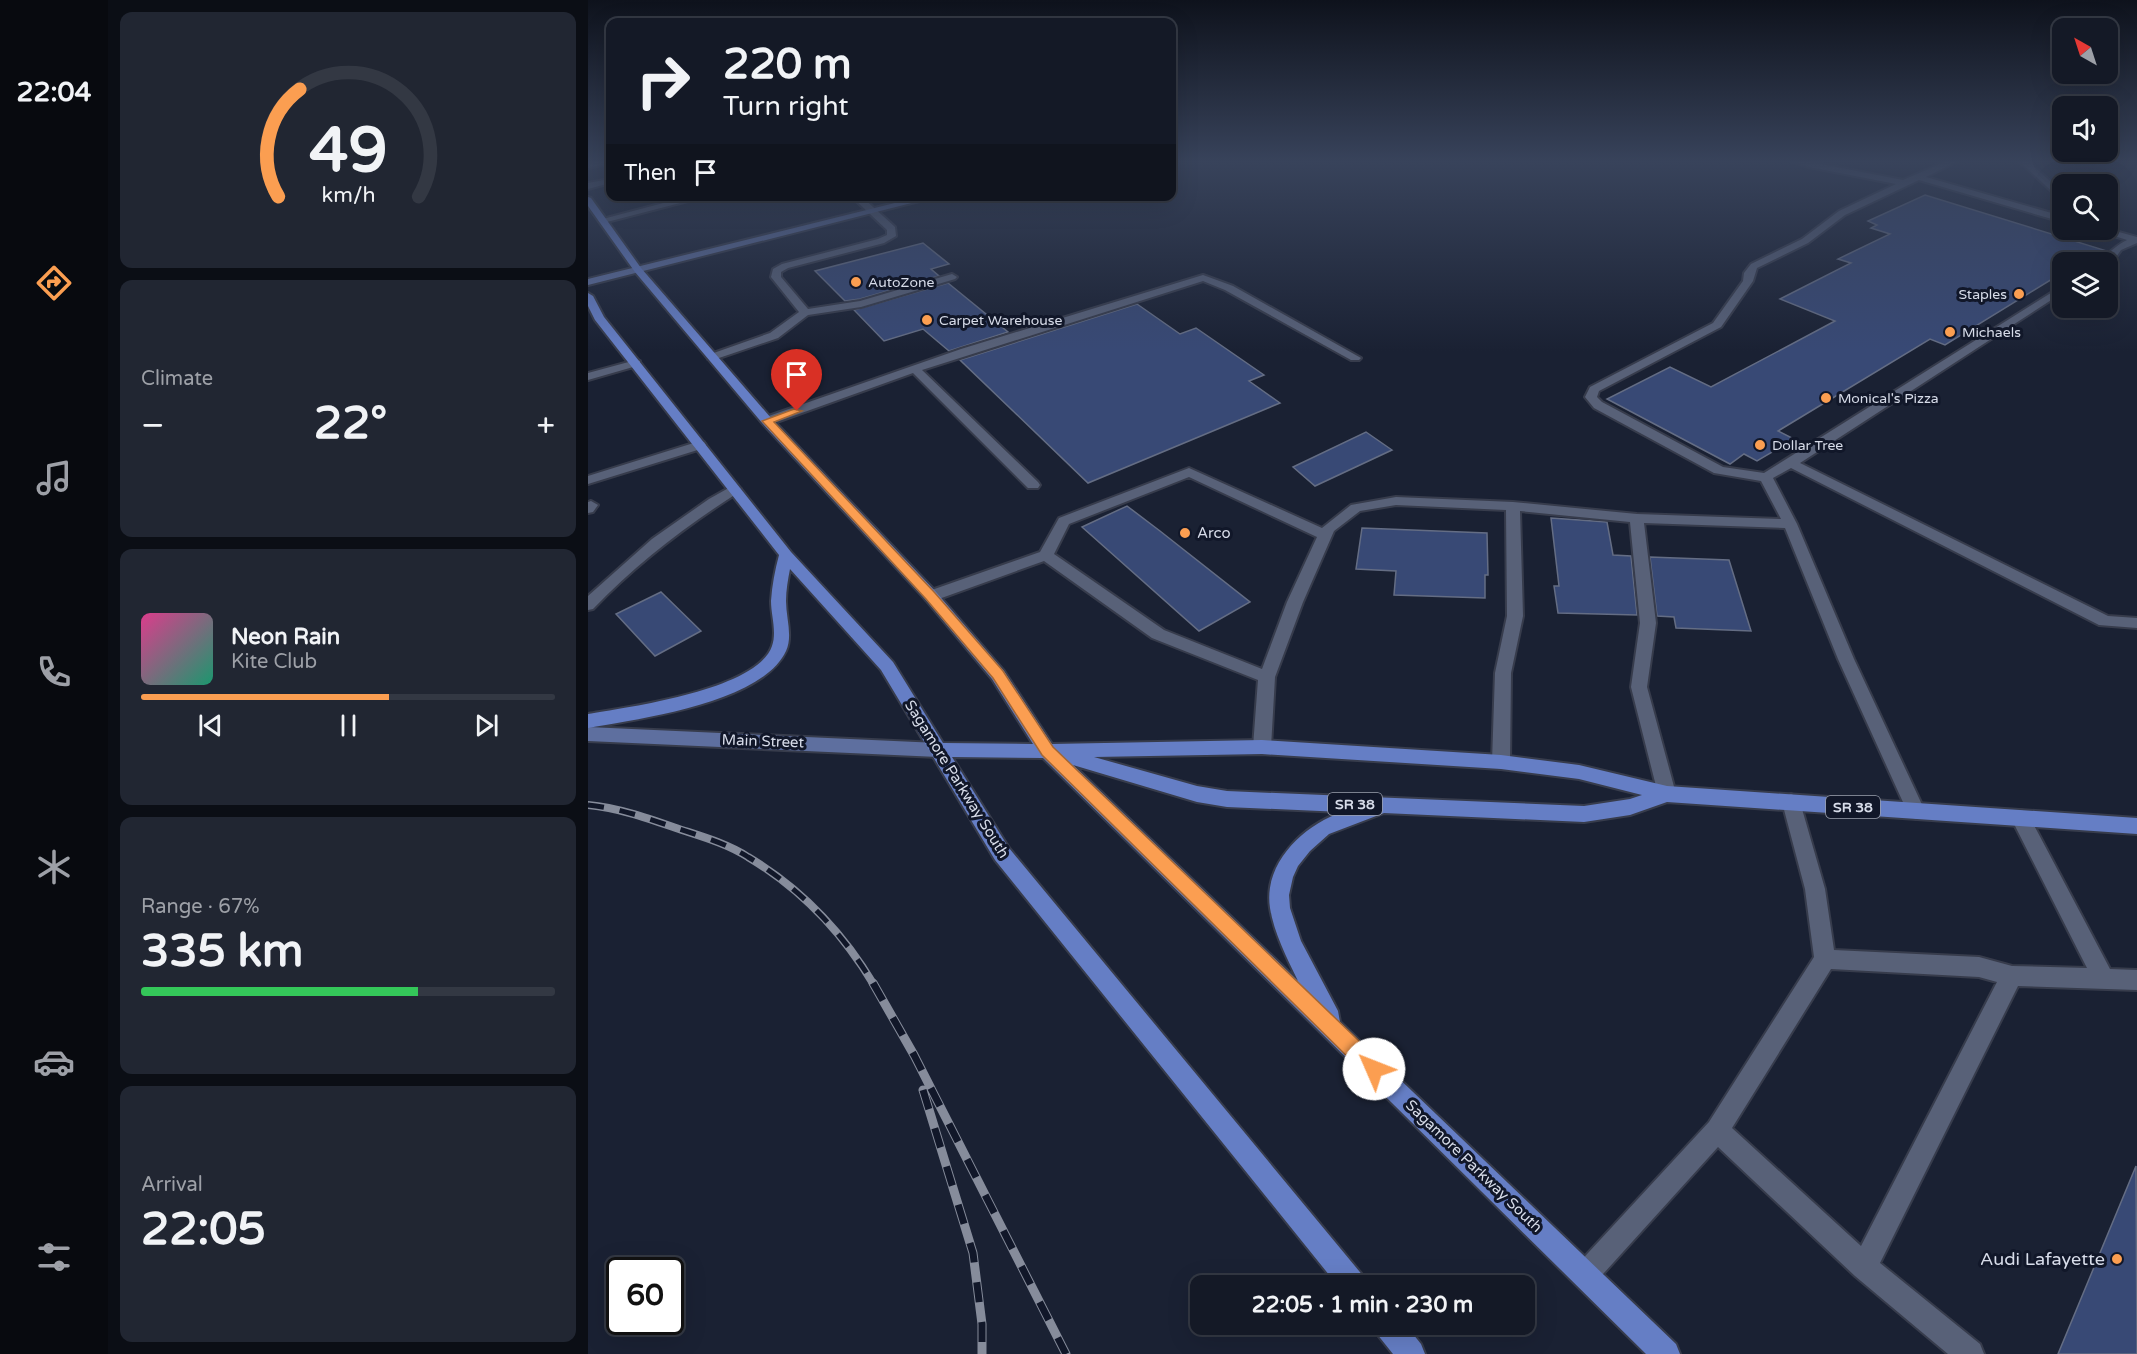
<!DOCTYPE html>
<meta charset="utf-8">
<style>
body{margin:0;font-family:"Varela Round",sans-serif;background:#212632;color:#f1f3f6;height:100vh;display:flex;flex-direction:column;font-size:22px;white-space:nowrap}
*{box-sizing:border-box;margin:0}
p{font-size:20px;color:#9da0a7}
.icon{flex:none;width:33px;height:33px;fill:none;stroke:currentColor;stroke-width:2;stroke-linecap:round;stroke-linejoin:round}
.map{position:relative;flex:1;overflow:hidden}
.sheet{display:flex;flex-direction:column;gap:12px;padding:12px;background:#0b0e15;width:480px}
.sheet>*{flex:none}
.hud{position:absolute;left:18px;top:18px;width:570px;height:183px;border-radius:12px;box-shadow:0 6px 24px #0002,0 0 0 2px #333843;background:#141926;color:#f1f3f6;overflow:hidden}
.needle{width:39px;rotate:321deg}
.fabs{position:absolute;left:1464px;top:18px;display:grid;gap:12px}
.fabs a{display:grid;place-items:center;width:66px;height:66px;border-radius:12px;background:#141926;box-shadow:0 6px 24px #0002,0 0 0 2px #333843;font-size:30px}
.speed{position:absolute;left:18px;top:1257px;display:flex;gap:12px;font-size:30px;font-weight:700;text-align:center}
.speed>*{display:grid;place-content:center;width:78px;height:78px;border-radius:50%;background:#141926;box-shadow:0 6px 24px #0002,0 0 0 2px #333843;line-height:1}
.speed .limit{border:3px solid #111;border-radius:9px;background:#fff;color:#111}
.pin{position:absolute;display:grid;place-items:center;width:51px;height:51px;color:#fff;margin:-62px -26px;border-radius:50% 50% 50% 0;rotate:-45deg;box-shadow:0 0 6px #0007}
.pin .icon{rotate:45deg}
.me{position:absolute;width:66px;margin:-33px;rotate:314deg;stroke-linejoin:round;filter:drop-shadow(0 0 4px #0008)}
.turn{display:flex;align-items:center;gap:21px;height:126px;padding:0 18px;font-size:27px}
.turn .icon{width:78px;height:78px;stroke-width:2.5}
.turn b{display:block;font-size:42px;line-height:51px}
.then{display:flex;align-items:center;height:57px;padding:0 18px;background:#0003;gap:12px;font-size:22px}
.big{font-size:45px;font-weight:700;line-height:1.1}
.sheet .widget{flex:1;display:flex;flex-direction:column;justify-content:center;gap:9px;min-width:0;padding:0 21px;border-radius:12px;background:#212632}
.sheet .dial{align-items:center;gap:0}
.dial svg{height:156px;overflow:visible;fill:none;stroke:#333843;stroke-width:7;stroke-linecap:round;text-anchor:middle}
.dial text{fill:#f1f3f6;stroke:none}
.song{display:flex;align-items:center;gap:18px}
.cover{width:72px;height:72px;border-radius:9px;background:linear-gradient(135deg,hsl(330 70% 55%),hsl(160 70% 35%))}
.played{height:6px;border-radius:3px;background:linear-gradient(90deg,#fb9e51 60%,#333843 60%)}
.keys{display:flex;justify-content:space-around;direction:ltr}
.heat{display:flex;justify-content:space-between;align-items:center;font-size:33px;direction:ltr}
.charge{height:9px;border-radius:4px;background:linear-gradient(90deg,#34c759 67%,#333843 0)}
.trip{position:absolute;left:602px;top:1275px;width:345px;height:60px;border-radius:12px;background:#141926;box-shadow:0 6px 24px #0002,0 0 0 2px #333843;font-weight:700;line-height:60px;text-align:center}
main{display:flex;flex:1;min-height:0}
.tabs{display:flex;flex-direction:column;width:108px;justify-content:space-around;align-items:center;background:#080a0f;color:#9da0a7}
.tabs .icon{width:42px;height:42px}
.tabs .on{color:#fb9e51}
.tabs b{font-size:27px;color:#f1f3f6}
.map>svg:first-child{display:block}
.building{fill:#384975;stroke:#646d84;stroke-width:1.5}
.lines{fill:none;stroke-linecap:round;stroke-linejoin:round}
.service-casing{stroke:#373c4c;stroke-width:4}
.secondary-casing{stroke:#373c4c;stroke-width:4}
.primary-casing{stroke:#373c4c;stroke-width:4}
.service{fill:#586178;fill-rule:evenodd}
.secondary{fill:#5e6f9f;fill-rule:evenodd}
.primary{fill:#657ec5;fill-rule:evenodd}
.rail-far1-casing{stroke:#868c9b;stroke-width:8}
.rail-casing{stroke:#868c9b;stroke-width:9}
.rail-far1{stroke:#111729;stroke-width:5;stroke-dasharray:16;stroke-linecap:butt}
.rail{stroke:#111729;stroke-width:7;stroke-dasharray:20;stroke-linecap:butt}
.route{fill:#fb9e51;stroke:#a36735;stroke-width:1.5}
.poi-dot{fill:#fb9e51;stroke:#111729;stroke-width:2}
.labels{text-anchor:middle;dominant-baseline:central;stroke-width:6;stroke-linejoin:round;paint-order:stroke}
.far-poi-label{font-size:14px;fill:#d7dce9;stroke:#111729;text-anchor:start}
.shield{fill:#111729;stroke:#9ca1af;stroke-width:1.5}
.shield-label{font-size:14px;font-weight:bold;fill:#d7dce9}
.poi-label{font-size:15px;fill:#d7dce9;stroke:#111729;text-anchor:start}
.street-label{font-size:15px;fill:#d7dce9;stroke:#111729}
.near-poi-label{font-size:18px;fill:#d7dce9;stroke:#111729;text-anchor:end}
</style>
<main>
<nav class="tabs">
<b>22:04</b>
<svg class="icon on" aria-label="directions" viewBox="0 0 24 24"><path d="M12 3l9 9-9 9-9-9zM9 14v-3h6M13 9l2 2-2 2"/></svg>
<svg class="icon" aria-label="music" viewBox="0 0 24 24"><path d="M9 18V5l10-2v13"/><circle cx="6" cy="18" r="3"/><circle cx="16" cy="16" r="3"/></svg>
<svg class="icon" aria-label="phone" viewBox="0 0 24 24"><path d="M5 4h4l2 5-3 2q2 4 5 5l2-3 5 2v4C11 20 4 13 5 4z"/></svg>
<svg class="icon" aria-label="climate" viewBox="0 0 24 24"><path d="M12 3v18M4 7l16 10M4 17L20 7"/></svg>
<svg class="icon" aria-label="car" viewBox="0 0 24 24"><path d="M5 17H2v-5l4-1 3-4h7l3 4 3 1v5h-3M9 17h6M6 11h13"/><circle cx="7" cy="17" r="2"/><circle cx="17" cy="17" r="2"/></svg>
<svg class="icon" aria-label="filters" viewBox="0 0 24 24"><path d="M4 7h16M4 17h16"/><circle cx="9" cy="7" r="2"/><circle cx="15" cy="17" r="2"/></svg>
</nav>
<section class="sheet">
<div class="widget dial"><svg viewBox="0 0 100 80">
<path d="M14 69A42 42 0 1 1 86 69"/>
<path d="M14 69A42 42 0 0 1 25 14" stroke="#fb9e51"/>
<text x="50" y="56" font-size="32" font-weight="700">49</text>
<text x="50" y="72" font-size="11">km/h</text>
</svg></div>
<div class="widget"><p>Climate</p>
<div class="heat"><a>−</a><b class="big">22°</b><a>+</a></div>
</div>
<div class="widget">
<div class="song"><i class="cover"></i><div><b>Neon Rain</b><p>Kite Club</p></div></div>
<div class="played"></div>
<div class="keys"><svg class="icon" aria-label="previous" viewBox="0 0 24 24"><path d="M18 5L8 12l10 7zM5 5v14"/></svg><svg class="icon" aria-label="pause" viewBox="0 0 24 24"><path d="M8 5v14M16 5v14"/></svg><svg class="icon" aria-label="next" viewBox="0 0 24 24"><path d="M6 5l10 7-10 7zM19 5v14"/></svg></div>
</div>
<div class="widget"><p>Range · 67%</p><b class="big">335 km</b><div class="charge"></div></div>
<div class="widget"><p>Arrival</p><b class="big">22:05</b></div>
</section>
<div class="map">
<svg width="1549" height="1354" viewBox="0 0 1549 1354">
<rect width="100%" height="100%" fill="#1a2133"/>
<!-- building -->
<path class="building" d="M1337,195L1519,251L1509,262H1474V273L1357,345L1342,339L1190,431L1206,439L1169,461L1156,454L1142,464L1019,399L1082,367L1123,387L1247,321L1192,299L1263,263L1250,259L1302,234L1283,228L1289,225L1280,221Z
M335,243L361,264L343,269L351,276L272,299L257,301L227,271Z
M360,283L420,332L361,351L335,329L296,341L266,310Z
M549,304L592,334L608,328L676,375L661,381L692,403L500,483L372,360Z
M778,432L804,450L727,486L705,467Z
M539,506L572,531L662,602L611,631L494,527Z
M963,518L1019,522L1025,555L1043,556L1049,615L970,613L966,586H971Z
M774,528L899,533L900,575H897V598L806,595L808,571L768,569Z
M1062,557L1141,560L1163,631L1088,628L1086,617L1069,616Z
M73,592L113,631L67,656L28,614Z
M1548,1166L1549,1354H1470Z"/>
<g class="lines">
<defs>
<path id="service" d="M11,161H22V163L0,168V164Z
M1204,161H1217L1315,180L1359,161H1370L1338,177L1474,216V222L1331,180L1257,215L1220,243L1169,268L1165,281L1133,327L1011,391L1009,397L1014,402L1135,467L1176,473L1474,286V293L1212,463L1520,616L1549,618V628L1511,625L1203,468L1185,478L1209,524L1266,659L1337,811L1335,816L1328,819L1321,816L1319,811L1250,659L1197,528L1056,523L1068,623L1059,687L1088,794L1086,799L1079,802L1072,799L1070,794L1043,687L1052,623L1042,522L932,511L935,616L923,673L922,762L919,767L913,769L907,767L904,762L907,673L919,616L918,510L808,505L772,511L746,531L715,602L687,677L683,747L680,752L674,754L668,752L665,747L670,680L564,638L456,561L348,600H338L335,596L338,592L452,552L471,518L601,468L734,528L763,505L808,497L925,502L1049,514L1193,519L1173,481L1126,473L1006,408L997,397L1002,387L1125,323L1155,281L1156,273L1163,264L1214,239L1251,211L1308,184L1221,167ZM601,477L729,537L699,602L674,669L576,630L466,554L481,524Z
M1431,161H1440L1474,192V198H1471Z
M22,179V183L0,189V183Z
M102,196H119L15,223L11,220Z
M263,196H273L307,227L308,236L296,243L200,268L193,272V277L220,309L272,301L364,274L369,277L367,279L273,307L220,315L190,338L128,359H120V355L182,333L211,312L183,277L185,269L194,264L290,239L299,235V230Z
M1520,229L1549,237V243L1533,250L1526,260L1520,264L1511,262C1521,253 1527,246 1539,240L1508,230Z
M615,275L645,286L773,358L771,360H763L637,290L615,281L334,370L450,482L452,485L450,488H440L325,373L183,424L179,425L173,421L175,418L373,349Z
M48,360L52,361V365L0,380V373Z
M112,441L116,442L118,445L116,448L0,484V476Z
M146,485L153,489L151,492C98,526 49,563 5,609L0,610V596L64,539L121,499Z
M3,501L10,505L5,512L0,513V502Z
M1203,794L1210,797L1212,802L1237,889L1246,950L1391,957L1424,966L1499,968L1423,818L1425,812L1432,810L1439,812L1522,969L1549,970V990L1430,986L1292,1263L1392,1344L1396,1354H1360L1267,1276L1130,1147L1006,1284L997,1288L988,1284L984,1275L988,1266L1121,1122L1226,957L1217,889L1194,802L1196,797ZM1243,969L1391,977L1409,982L1273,1246L1144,1128Z"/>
<path id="secondary" d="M335,196H351L0,285V279Z
M0,727L350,743L356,745L359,750L356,755L350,757L0,741Z"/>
<path id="primary" d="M0,197L3,198L53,268L183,418L348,592L416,671L464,744L674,740L913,755L991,765L1079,786L1549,818V834L1079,802L1042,815L996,822L796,813L741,834L722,851L710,866L705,877L701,895L702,908L713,941L750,1011L752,1022L1088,1344L1092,1354H1058L455,758L364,757L421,848L776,1277L780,1286H750L407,860L293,670L202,569C200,579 198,590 198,601C198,618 205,636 198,651C174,703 51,719 0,728V714C41,707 169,690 184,646C189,632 183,615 183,601C184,585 187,570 191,555L7,320L0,306V293L5,296L16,317L203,552L305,662L355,743L445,744L404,679L338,600L175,424L47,272L0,206ZM674,754L913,769L991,779L1054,795L1042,799L996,806L639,791L609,786L506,757ZM485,765L609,802L639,807L754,812C716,825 675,863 682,908C686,933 699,958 710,981Z
M786,1324H817L833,1344L837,1354H805L789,1334Z"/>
</defs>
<!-- service casing -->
<use href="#service" class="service-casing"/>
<!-- secondary casing -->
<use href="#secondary" class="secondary-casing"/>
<!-- primary casing -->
<use href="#primary" class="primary-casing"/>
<!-- service -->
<use href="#service" class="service"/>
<!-- secondary -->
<use href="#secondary" class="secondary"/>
<!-- primary -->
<use href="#primary" class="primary"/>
<defs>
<path id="rail-far1" d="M0,805C31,808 59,818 88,828C112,836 138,843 160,857C212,888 255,933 286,985"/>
<path id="rail" d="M285,983L326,1055L478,1354
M335,1090L385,1253L394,1324V1354"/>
</defs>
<!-- rail-far1 casing -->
<use href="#rail-far1" class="rail-far1-casing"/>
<!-- rail casing -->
<use href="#rail" class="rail-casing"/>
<!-- rail-far1 -->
<use href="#rail-far1" class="rail-far1"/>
<!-- rail -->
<use href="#rail" class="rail"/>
</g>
<!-- sky -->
<linearGradient id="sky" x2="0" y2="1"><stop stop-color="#0e121c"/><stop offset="0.46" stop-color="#38435b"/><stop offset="1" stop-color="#38435b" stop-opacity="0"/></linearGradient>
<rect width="1549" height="351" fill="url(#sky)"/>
<!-- route -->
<path class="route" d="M206,409L214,411L186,422L347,593L415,671L465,747L793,1062L795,1069L793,1076L786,1079L779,1076L454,755L405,678L338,599L174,421Z"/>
<!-- markers -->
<g class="poi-dot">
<circle cx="268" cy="282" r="6"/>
<circle cx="1431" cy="294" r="6"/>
<circle cx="339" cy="320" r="6"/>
<circle cx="1362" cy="332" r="6"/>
<circle cx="1238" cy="398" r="6"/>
<circle cx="1172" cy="445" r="6"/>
<circle cx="597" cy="533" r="6"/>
<circle cx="1529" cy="1259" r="6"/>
</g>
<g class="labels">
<!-- far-poi labels -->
<g class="far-poi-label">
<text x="280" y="282">AutoZone</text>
<text x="1419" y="294" text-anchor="end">Staples</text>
<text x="351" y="320">Carpet Warehouse</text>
<text x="1374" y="332">Michaels</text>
<text x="1250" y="398">Monical's Pizza</text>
<text x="1184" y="445">Dollar Tree</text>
</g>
<!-- shield labels -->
<g class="shield">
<rect x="740" y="793" width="54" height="22" rx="4.5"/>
<rect x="1238" y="796" width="54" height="22" rx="4.5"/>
</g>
<g class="shield-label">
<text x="767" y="804">SR 38</text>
<text x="1265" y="807">SR 38</text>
</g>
<!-- poi labels -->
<g class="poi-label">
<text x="609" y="533">Arco</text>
</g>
<!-- street labels -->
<g class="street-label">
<text transform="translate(175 741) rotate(2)">Main Street</text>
<text transform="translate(369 779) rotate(58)">Sagamore Parkway South</text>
<text transform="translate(886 1166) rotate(44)">Sagamore Parkway South</text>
</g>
<!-- near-poi labels -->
<g class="near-poi-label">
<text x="1517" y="1259">Audi Lafayette</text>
</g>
</g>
</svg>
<div class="fabs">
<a><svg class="needle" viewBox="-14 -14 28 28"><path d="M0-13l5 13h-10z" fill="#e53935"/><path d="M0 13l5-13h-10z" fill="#9da0a7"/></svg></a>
<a><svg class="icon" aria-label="sound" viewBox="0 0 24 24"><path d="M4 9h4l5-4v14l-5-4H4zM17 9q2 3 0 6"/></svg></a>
<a><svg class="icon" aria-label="search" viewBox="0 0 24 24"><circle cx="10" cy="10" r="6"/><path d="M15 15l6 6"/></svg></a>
<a><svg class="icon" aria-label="layers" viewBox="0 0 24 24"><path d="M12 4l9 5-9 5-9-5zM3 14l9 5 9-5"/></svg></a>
</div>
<div class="speed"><div class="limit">60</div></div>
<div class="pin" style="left:209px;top:411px;background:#d93025"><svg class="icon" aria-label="arrive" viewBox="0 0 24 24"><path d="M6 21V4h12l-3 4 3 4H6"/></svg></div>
<svg class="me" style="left:786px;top:1069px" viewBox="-20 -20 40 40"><circle r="19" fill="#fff"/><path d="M0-13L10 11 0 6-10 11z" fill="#fb9e51"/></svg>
<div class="trip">22:05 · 1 min · 230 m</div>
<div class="hud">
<div class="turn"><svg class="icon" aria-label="right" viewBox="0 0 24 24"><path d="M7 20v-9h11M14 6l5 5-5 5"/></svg><div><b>220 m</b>Turn right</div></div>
<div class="then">Then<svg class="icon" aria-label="arrive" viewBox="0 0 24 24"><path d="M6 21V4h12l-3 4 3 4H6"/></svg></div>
</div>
</div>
</main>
